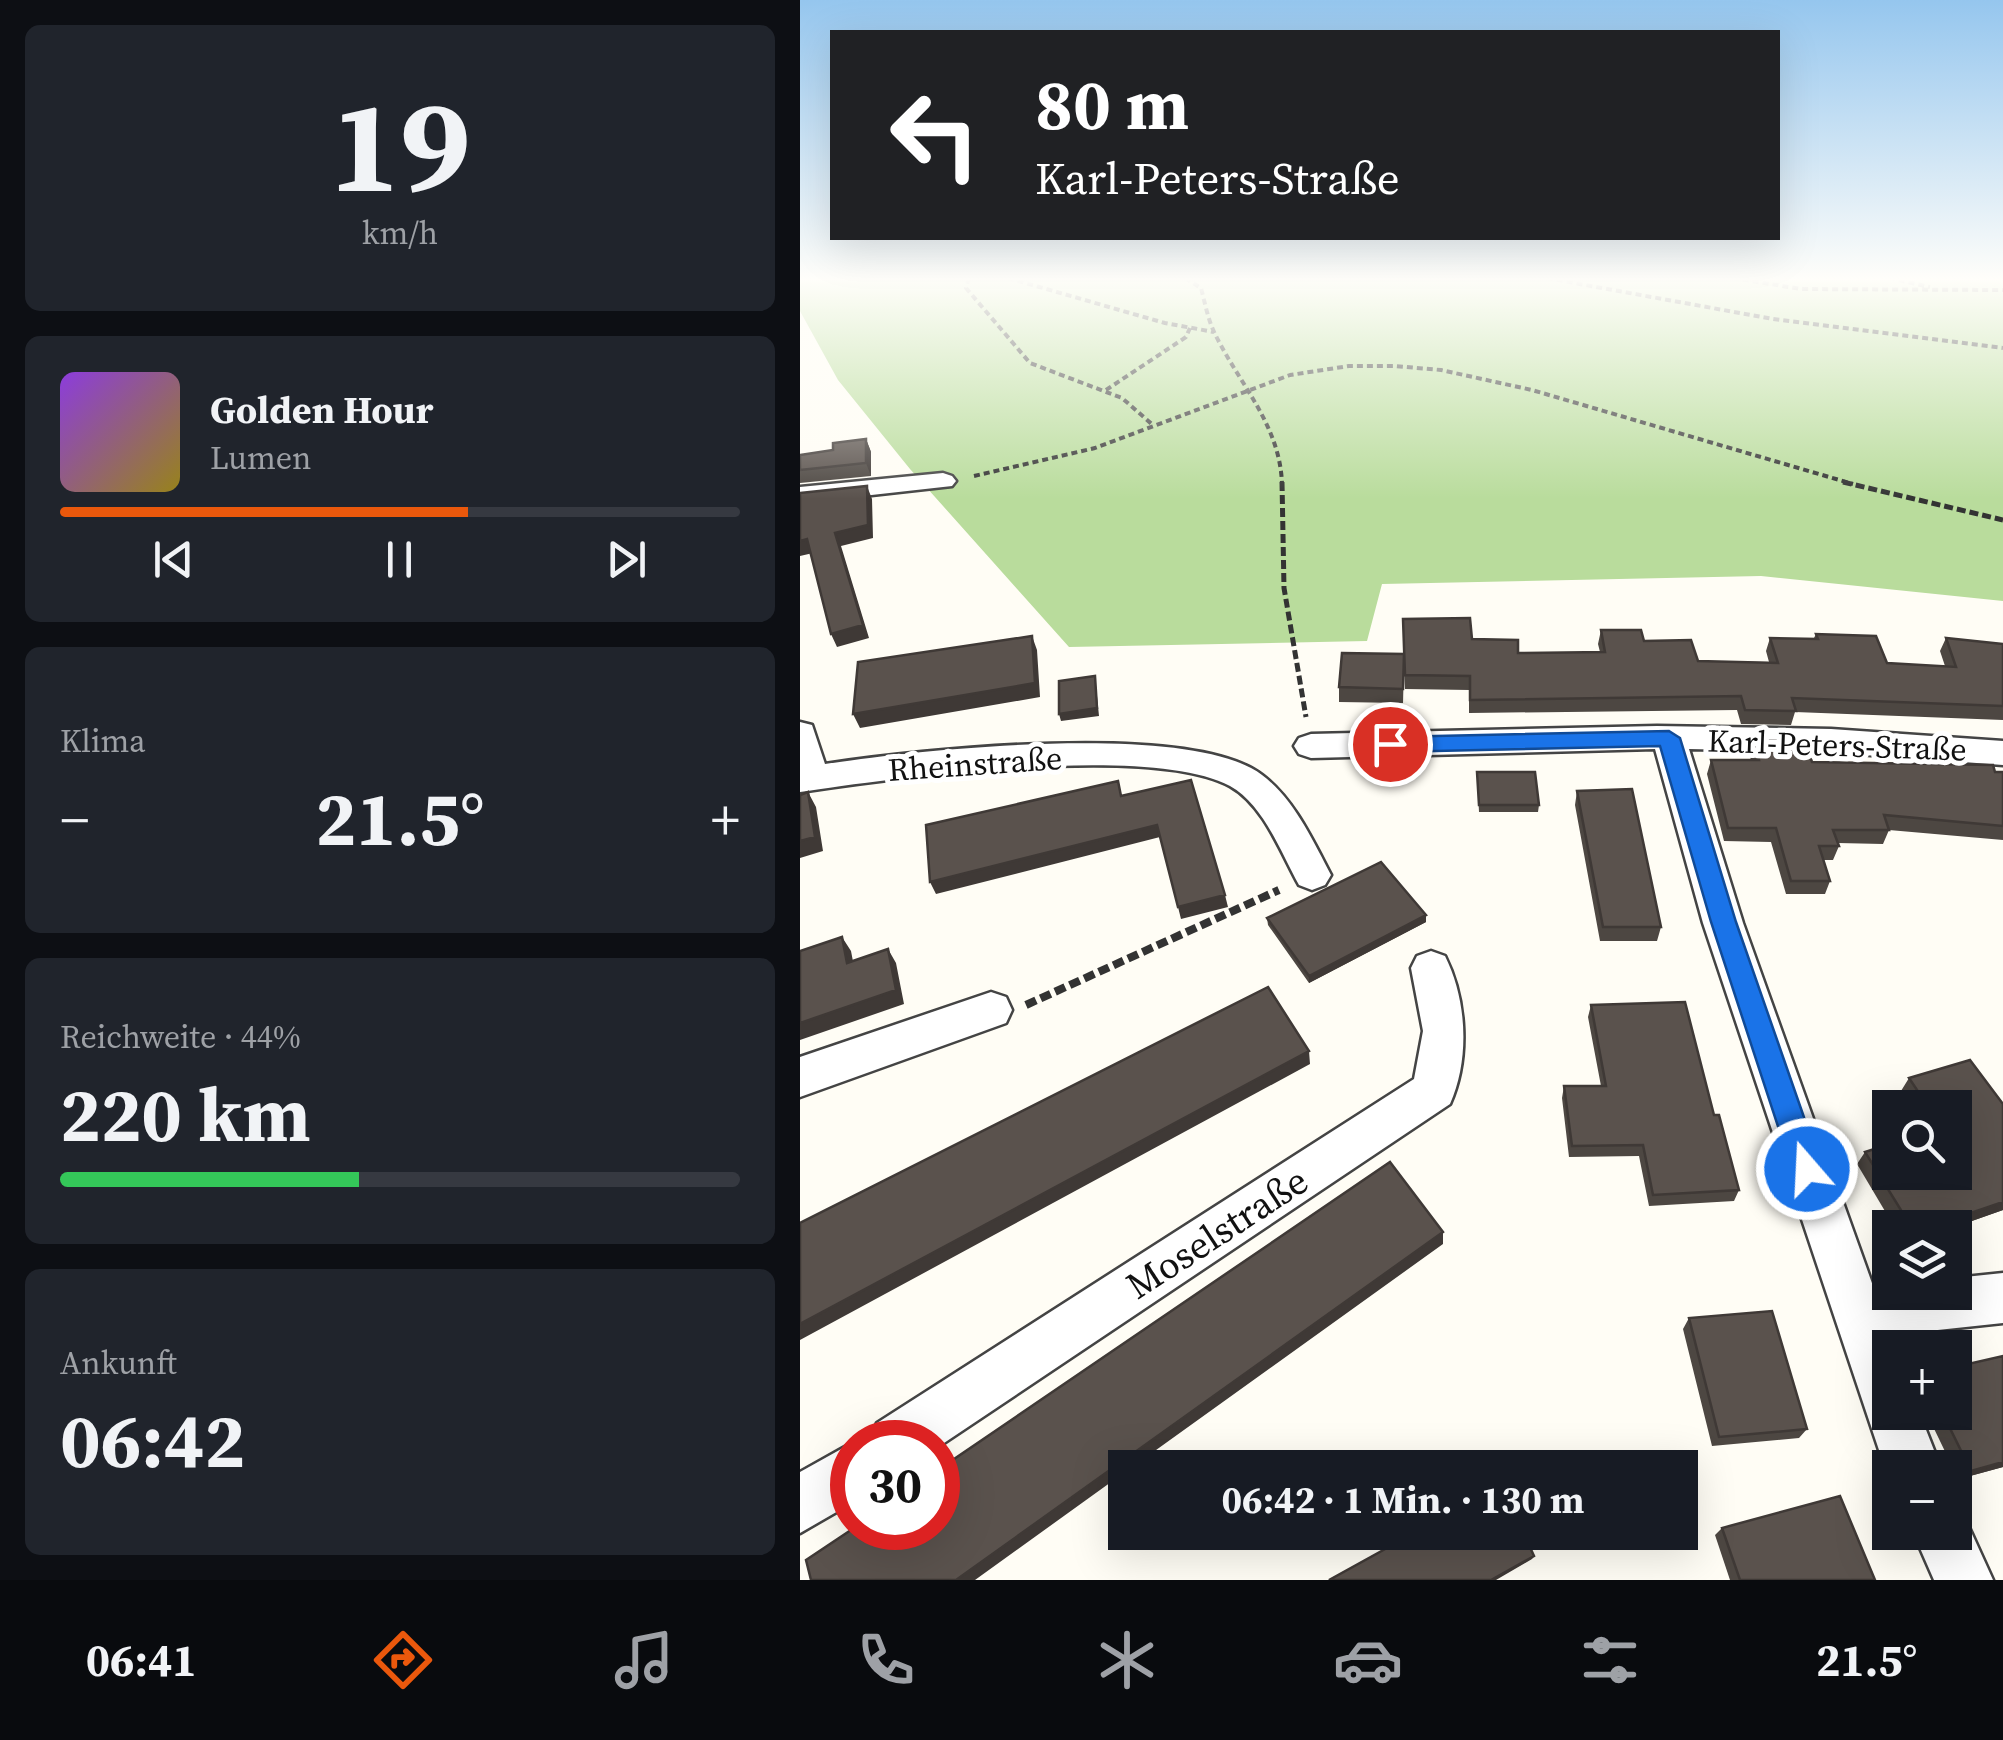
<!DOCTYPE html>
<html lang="de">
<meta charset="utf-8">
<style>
body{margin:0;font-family:"Source Serif 4",serif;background:#20242c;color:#f1f3f6;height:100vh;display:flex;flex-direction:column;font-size:38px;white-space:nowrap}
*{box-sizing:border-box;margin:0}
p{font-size:32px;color:#9ea1a6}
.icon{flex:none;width:55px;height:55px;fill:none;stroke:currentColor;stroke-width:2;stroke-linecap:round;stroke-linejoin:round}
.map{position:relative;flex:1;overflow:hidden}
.side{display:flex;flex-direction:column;gap:25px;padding:25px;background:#0d0f14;width:800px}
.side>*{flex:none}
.hud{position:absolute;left:30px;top:30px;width:950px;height:210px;border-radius:0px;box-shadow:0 10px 40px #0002;background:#202124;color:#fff;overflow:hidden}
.fabs{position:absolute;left:1072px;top:1090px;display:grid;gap:20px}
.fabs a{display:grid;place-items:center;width:100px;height:100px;border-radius:0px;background:#171b24;box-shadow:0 10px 40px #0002;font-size:50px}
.speed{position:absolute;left:30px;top:1420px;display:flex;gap:20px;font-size:50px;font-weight:700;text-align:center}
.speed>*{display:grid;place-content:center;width:130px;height:130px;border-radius:50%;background:#171b24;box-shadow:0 10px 40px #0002;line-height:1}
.speed .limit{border:15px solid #d22;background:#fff;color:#111}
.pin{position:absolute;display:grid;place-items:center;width:85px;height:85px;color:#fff;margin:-42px;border:5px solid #fff;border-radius:50%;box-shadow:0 2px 10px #0007}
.me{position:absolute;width:110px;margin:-55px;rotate:341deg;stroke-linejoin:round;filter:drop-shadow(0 0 8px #0008)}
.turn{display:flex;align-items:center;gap:35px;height:210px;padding:0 40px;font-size:45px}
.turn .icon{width:130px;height:130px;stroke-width:2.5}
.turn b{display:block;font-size:70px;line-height:85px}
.big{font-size:75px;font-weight:700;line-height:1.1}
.side .card{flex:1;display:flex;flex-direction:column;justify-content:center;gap:15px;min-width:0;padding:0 35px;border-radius:15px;background:#20242c}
.side .dial{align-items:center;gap:0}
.dial b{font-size:130px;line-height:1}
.song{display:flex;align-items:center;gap:30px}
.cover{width:120px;height:120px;border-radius:15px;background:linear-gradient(135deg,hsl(270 70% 55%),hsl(50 70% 35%))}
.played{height:10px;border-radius:5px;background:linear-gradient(90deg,#ea580c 60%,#363941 60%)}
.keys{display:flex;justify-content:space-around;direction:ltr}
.heat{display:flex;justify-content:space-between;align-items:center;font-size:55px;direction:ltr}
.charge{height:15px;border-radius:8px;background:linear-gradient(90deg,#34c759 44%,#363941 0)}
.trip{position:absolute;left:308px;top:1450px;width:590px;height:100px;border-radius:0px;background:#171b24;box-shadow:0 10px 40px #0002;font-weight:700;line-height:100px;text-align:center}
.tab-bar{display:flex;height:160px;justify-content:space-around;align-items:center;background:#090b0e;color:#9ea1a6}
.tab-bar .icon{width:70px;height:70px}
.tab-bar .selected{color:#ea580c}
.tab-bar b{font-size:45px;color:#f1f3f6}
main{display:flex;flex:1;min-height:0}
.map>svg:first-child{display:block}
.forest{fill:#b9dc9c}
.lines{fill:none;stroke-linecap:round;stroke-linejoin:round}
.minor-casing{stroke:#444;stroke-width:5}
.path-far2{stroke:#333;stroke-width:4;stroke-dasharray:6 4;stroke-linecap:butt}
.path-far1{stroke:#333;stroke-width:5;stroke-dasharray:9 4;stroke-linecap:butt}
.path{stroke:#333;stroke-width:8;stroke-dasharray:11 5;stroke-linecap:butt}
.minor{fill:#fff;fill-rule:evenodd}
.wall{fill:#4d4742}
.shaded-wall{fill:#3f3936}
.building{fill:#5a524d;stroke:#3f3936;stroke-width:2.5}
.route{fill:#1a73e8;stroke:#114b97;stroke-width:2.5}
.labels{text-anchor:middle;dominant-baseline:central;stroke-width:10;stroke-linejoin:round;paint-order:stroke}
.street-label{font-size:32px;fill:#111;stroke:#fff}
.near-street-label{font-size:38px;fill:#111;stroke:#fff}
</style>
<main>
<section class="side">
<div class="card dial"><b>19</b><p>km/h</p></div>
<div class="card">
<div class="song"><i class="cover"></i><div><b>Golden Hour</b><p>Lumen</p></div></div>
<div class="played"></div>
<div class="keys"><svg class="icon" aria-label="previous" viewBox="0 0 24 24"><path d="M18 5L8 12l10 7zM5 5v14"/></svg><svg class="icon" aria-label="pause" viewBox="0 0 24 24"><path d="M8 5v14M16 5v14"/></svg><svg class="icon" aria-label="next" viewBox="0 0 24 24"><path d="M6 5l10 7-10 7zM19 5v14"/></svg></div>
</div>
<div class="card"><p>Klima</p>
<div class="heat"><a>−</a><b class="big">21.5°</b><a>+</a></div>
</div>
<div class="card"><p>Reichweite · 44%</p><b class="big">220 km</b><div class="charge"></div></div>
<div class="card"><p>Ankunft</p><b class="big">06:42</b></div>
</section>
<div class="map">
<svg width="1203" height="1580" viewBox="0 0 1203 1580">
<rect width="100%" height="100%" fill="#fffdf5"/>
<!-- forest -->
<path class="forest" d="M0,278H1203V601L961,576L582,584L567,641L269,647L110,469L38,380L0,311Z"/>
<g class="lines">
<defs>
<path id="minor" d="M143,473L152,476L156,481L152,486L0,503V487Z
M0,722L12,725L25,764C116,750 391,720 462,775C494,799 513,841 531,875L525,885L512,890L499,885C481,853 464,805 430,786C350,743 93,778 0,792Z
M857,726L1031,729L1203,741V765L1031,752L889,749L943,923L1073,1286L1090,1284V1292H1155V1278L1203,1273V1323L1091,1335L1095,1348H1090V1412H1119L1141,1468H1090V1480L1085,1468L903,923L855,749L511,758L499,754L494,746L499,738L511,734Z
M631,951L645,956C667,1000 670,1059 650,1104L138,1447V1442H69L77,1423L614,1079L623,1031L611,968L617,956Z
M191,992L206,997L212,1010L206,1023L0,1097V1057Z
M52,1443V1503L0,1533V1472Z
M1155,1509L1162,1512L1193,1580H1134L1113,1532H1155Z"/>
</defs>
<!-- minor casing -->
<use href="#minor" class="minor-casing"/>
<!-- path-far2 -->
<path class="path-far2" d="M169,278L166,288L230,363L322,398L354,426
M208,278L365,323L414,332
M385,278L401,288C405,303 408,320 415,334C440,385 480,425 482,484
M747,278L973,319L1203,348
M933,278L1001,289L1203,290
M1089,278L1130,287
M306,390L386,337L390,328
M174,476L295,448L490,375L549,366H595L641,370L732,390L1053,484"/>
<!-- path-far1 -->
<path class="path-far1" d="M482,482L484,588L506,717
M1043,482L1203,520"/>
<!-- path -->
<path class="path" d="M226,1005L479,890"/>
<!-- minor -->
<use href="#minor" class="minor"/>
</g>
<!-- wall -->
<path class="wall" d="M66,439L71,452V476L0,483V455L33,450Z
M801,630L844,641L898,661L969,662L966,651L970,638H1014L1016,634L1087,663L1145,666L1140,651L1146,638L1203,644V720L995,712L991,725L941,724L937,710L669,713V690L605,689L604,666L603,703L539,702V687L603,654L672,639L718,653L800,652L798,644Z
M954,740L1012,762L1203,772V840L1089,830L1083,844L1038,843L1039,846L1033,860H1023L1030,881L1025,894H986L971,842L924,841L907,774L911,760H951L949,754Z
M677,772L739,805L738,812H679Z
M777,791L861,927L857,941H800L775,805Z
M467,918L626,922L509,983L468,925Z
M791,1005L914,1115L939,1190L934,1201L849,1206L839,1156L769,1157L762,1098L764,1086H801L788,1017Z
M1109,1078L1203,1104V1210L1152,1228H1095L1057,1164L1065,1152L1155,1172V1108H1111L1101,1091Z
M889,1318L1007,1429L999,1438L912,1446L883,1329Z
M1203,1356V1467L1159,1479L1155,1472V1468H1153L1126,1412H1155Z
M922,1528L1075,1580H930L915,1535Z"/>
<!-- shaded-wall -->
<path class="shaded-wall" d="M66,439L71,452V476L66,463Z
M67,486L72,499L73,538L41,546L69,638L37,647L31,634L35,533Z
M7,539L13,553L0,556V541Z
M232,636L237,650L240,697L60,728L53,714Z
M295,676L299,716L261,721L259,714Z
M8,792L16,807L23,851L0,858V841Z
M357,825L360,837L136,894L130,882Z
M425,895L428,907L381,919L378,907Z
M626,915V922L509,983V976Z
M42,937L51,951L56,977L47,963Z
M88,949L96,963L104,1004L0,1040V1023Z
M509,1051L510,1064L0,1340V1324Z
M1203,1202V1210L1152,1228H1127Z
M643,1232V1244L331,1468H325V1472L175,1580H156Z
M1203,1462V1467L1159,1479L1171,1471Z
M734,1556L732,1559L696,1580H691Z"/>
<!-- building -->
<path class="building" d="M66,439V463L0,470V455L33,450V443Z
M67,486L68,525L35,533L63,625L31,634L7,539L0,541V493Z
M670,618L672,639L718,640V653L805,652L801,630H841L844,641L891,640L898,661L978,663L970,638L1018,639L1016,634L1076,636L1087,663L1156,667L1146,638L1203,644V706L992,698L996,711L945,710L941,696L670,700V676L605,675L603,619Z
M232,636L235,683L53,714L58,662Z
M542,653L604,654L603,689L539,687Z
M295,676L297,708L259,714V681Z
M954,740L1005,742L1012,762L1193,765L1195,772H1203V826L1084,815L1089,830H1033L1039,846H1019L1030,881H991L976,828H928L911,760H959Z
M677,772H735L739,805H679Z
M391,780L425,895L378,907L357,825L130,882L126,825L318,781L321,796Z
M832,789L861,927H803L777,791Z
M8,792L15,837L0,841V795Z
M581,862L626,915L509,976L467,918Z
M42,937L47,963L88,949L96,990L0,1023V951Z
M468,987L509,1051L0,1324V1223Z
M885,1002L914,1115H919L939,1190L853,1195L843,1145L772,1146L764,1086H806L791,1005Z
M1170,1060L1203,1104V1202L1127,1228H1112L1065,1152L1090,1144V1172H1155V1108H1129L1109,1078Z
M590,1162L643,1232L156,1580H11L6,1560L54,1528H138V1470Z
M972,1311L1007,1429L919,1437L889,1318Z
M1203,1356V1462L1171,1471L1142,1412H1155V1367Z
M1040,1496L1075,1580H940L922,1528Z
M616,1532H723L734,1556L691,1580H529Z"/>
<!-- sky -->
<linearGradient id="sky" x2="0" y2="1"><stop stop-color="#95c6ee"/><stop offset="0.56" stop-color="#fffefa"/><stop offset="1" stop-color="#fffefa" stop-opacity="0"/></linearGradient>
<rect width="1203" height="499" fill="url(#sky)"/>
<!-- route -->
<path class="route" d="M869,731L880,738L936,922L1022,1169L1018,1179L1007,1183L997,1179L992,1169L911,922L860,746L590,752L579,744L590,737Z"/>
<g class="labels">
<!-- street labels -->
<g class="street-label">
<text transform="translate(1037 745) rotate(2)">Karl-Peters-Straße</text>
<text transform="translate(175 764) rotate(-4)">Rheinstraße</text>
</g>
<!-- near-street labels -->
<g class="near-street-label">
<text transform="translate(417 1233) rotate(-33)">Moselstraße</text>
</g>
</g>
</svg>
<div class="fabs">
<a><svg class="icon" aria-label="search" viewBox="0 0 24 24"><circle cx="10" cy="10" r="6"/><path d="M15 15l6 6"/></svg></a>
<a><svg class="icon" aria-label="layers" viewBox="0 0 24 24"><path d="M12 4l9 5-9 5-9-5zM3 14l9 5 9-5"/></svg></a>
<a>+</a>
<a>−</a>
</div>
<div class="speed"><div class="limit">30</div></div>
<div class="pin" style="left:590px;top:744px;background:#d93025"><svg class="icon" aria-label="arrive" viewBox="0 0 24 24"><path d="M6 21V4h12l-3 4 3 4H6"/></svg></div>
<svg class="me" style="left:1007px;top:1169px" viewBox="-20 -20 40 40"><circle r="17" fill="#1a73e8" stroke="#fff" stroke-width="3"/><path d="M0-11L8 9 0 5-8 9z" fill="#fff"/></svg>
<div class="trip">06:42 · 1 Min. · 130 m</div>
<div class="hud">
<div class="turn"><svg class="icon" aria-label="left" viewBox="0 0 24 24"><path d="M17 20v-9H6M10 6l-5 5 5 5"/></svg><div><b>80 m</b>Karl-Peters-Straße</div></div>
</div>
</div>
</main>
<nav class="tab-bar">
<b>06:41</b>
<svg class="icon selected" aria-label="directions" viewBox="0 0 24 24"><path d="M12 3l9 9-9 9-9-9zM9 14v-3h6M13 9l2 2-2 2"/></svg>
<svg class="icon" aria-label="music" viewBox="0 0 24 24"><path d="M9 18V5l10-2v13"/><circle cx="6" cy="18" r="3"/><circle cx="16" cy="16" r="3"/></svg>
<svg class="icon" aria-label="phone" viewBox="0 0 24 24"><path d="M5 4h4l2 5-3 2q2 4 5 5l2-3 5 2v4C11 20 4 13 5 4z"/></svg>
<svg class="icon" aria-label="climate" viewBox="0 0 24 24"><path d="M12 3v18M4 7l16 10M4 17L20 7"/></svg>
<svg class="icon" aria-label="car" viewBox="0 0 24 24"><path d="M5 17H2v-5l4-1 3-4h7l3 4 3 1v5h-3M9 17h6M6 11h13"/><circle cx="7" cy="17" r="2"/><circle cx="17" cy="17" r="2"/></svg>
<svg class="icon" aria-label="filters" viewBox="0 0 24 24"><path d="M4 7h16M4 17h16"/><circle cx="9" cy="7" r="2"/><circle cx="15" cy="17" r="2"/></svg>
<b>21.5°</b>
</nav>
